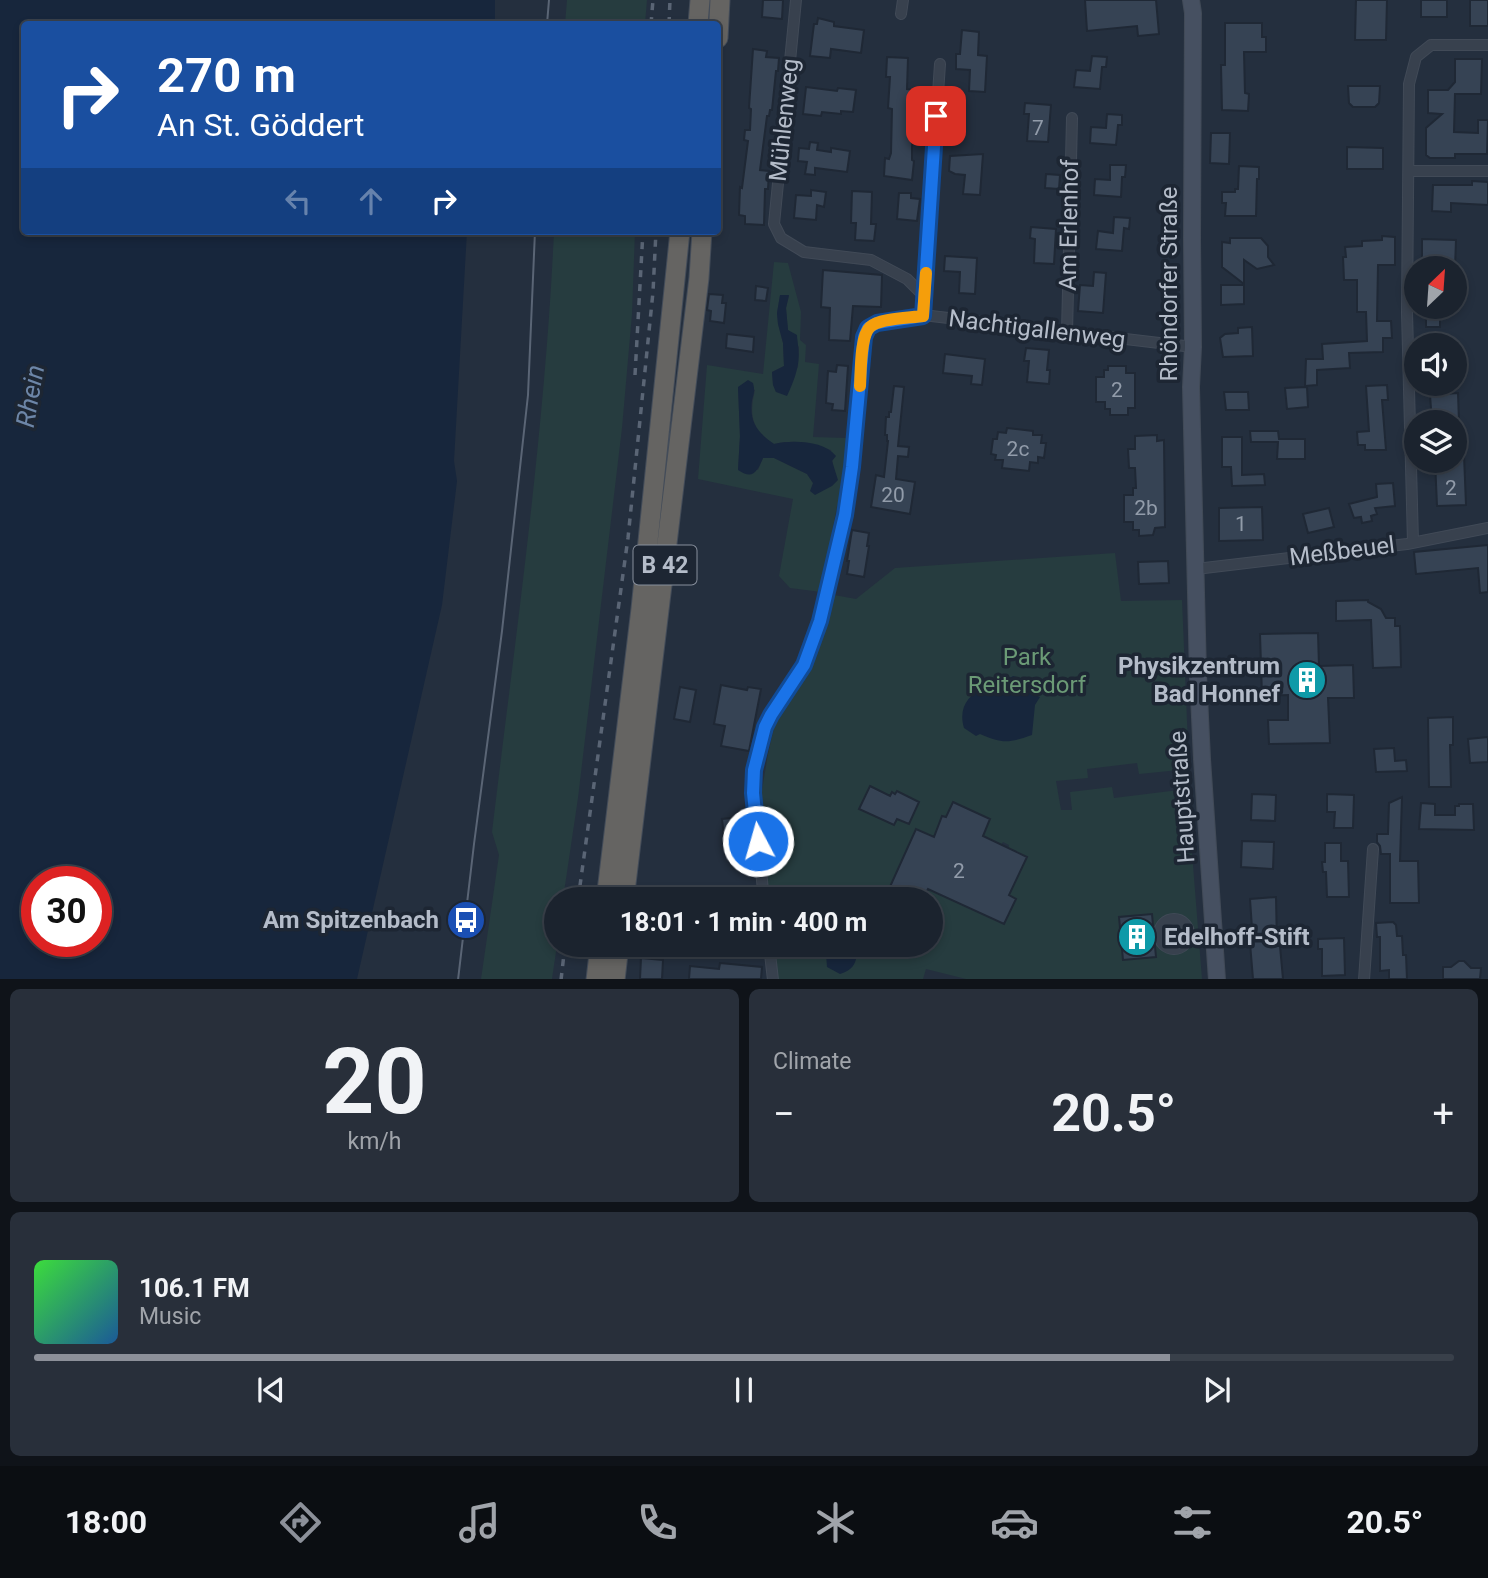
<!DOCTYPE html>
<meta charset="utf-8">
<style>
body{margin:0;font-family:Roboto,sans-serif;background:#282f3a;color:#f1f3f6;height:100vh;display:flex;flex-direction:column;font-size:26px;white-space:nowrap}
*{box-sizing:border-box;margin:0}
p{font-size:23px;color:#a0a4aa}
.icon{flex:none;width:38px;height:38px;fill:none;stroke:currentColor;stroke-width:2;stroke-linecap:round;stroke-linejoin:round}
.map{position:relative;height:979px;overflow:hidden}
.side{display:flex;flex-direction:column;gap:10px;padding:10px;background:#0f1319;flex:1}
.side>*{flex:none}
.banner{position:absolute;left:21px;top:21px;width:700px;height:214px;border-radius:7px;box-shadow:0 4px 10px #0003,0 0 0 2px #39404a;background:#1a4fa0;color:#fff;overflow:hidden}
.needle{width:46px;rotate:25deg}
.controls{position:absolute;left:1404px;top:256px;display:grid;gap:14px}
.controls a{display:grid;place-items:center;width:63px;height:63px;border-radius:50%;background:#1b232e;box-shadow:0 4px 10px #0003,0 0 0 2px #39404a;font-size:35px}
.speed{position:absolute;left:21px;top:866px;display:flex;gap:14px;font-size:35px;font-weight:700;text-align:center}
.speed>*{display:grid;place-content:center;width:91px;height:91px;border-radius:50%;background:#1b232e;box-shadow:0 4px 10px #0003,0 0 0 2px #39404a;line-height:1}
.speed .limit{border:10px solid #d22;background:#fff;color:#111}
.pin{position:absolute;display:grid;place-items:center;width:60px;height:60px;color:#fff;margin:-30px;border-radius:14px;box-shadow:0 4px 10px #0006}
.me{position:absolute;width:77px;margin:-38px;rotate:354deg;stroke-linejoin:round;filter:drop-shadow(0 0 5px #0008)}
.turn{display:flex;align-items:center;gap:24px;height:147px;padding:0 21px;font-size:32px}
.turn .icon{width:91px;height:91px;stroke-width:2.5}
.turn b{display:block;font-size:49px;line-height:60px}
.lanes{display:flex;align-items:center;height:66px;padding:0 21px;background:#0003;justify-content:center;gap:35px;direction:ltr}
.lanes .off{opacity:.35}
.big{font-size:52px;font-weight:700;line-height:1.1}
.side .card{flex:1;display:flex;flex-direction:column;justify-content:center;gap:10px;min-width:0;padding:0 24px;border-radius:10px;background:#282f3a}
.side .dial{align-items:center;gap:0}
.dial b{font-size:91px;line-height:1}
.song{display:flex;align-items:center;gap:21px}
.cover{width:84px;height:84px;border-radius:10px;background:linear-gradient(135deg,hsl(120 70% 55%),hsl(210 70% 35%))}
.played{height:7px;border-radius:4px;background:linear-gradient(90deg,#8c9099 80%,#39404a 80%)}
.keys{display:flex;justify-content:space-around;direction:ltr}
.heat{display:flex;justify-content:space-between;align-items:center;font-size:38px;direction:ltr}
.side .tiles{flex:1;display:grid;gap:10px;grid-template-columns:1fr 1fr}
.card:last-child{grid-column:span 2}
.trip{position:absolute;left:544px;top:887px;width:399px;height:70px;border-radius:35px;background:#1b232e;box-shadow:0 4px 10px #0003,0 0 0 2px #39404a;font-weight:700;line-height:70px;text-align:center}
.menu{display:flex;height:112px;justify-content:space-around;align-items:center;background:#0b0e12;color:#a0a4aa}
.menu .icon{width:49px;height:49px}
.menu .selected{color:#8c9099}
.menu b{font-size:32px;color:#f1f3f6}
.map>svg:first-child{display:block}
.green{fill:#263c3f;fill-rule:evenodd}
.water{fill:#17263c;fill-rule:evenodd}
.building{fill:#364354;stroke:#1f2835;stroke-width:2}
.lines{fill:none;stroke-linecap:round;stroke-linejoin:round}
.minor-casing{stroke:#414a57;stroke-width:12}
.secondary-casing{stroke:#414a57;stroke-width:18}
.trunk-casing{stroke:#434c59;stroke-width:21}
.minor{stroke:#38414e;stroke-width:10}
.secondary{stroke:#465061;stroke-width:16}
.trunk{stroke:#656462;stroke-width:19}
.tram{stroke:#5a6575;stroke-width:2}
.rail{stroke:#5a6575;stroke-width:3.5;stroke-dasharray:7 7;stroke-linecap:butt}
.route-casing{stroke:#114b97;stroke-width:18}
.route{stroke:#1a73e8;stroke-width:12}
.slow{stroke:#f59e0b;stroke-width:12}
.labels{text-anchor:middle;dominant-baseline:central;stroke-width:7;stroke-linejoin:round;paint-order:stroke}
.number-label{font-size:21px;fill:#929caa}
.shield{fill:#1d2633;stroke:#878f9c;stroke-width:2}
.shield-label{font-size:23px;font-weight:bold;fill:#b4bcc9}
.street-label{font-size:24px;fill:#b4bcc9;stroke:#1d2633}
.park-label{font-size:24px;fill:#6b9a76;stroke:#1d2633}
.poi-label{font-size:24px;font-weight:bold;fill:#b4bcc9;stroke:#1d2633;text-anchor:end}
.water-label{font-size:26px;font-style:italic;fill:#6d86a8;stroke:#1d2633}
</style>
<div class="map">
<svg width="1488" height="980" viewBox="0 0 1488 980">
<rect width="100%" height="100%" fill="#242f3e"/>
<!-- green -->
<path class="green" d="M567,0H647L645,24H565Z
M554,231H635L632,314L622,428L578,798L563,899L556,900L557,945L552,979H481L499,855L492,832C516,632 545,432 554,231Z
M774,262L788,263L801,312L800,340L806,345L805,362L819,364L813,437L847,438L841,500L837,506L821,592L790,588L779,576L793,499L698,479L707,365L763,374ZM780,296H789L786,308L788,330L799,347L798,367L776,392L773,384L772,372L784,366L783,343L778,324L777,313ZM738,387L755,390C749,415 751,429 774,444C795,439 811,443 831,450L834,471L837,480L813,483L807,474L774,458H763L758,470H738L740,436Z
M1115,553L1121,601L1182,600L1189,769L1139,774L1137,763L1087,769L1088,778L1056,781L1061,810H1072L1070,792L1112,787L1114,798L1187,789L1202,979L970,980L926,969L923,979H778L775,945H882L897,952L900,951L903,945H931V900L919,899L922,892L926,893L930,884L940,895L1004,924L1016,899L1009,895L1027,857L1008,849L1009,845L1003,842L1001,845L983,836L990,819L953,802L946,817H942L933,837L916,830L884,899L769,900L761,796L768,754L777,714L813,663L834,595L856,599L895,568ZM870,787L890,796L892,792L919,802L909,824L897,819L893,825L859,809ZM1152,915L1156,957L1123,960L1119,917Z"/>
<!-- water -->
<path class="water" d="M0,0H495V24H24V231H467L454,461L457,481L442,605L357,979H0ZM37,882H96V942H37Z
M780,295H789L786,308L788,330L797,335C797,339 798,342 798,346C801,364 794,381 787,396L776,392L773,385L772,372L784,366L783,343L778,324L777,313Z
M748,380L753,383C755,390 754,393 752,400C749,422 757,432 774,444C792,440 823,440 836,456L832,461L838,480L832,486L815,495L810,491L813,483L807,474L774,458H763C757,472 753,480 738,470L740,436L738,387Z
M1013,676L1027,680L1033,694L1040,697L1035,705L1032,735C1009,743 1003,744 980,734L976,736L964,728C958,708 968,694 986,687C996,683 1004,683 1013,676Z
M833,945H850L857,953C856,965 852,970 840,974L827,967L826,954Z"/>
<!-- building -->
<path class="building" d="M763,0H783L782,19L762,17Z
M1085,0H1156L1159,34L1138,36L1137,26L1087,31Z
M1356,0H1387L1386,40H1355Z
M1421,0H1447V17H1421Z
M1470,0H1488V26H1470Z
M818,18L834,22V26L864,30L861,53L831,49L830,58L810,56L814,24H817Z
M1225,23H1262V37H1266V52H1244L1245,93L1249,94L1248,111L1222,110L1221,65H1225Z
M962,30L979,32L978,55L987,56L985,92L969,91L970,70L956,69V54H960Z
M753,49L767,51L766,57L779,58L778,71H776L772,110H770L769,116H767L760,170L769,171L768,189H765L764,225L745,224V216L739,215L740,187L742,188L748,141L744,140L745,130H750L751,109L749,108Z
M1092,56L1107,57L1106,67H1102L1100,89L1074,87L1076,70L1090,71Z
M887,57L908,58L907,89L915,90L912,148V160L914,161L912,180L884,176L885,158L889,159L891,153L892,109L888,108L890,77H886Z
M1455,59H1482L1481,94H1455L1454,132L1478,133V120H1488L1487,154H1455V158H1430L1426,155V128L1442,114L1428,113V90H1448L1455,82Z
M1348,86H1380L1379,103L1375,107H1353L1349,103Z
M806,87L837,91L838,88L856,90L853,112L841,111V114L822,112L821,116L803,114Z
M1025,103L1051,105L1048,142L1027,141L1029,114H1024Z
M1107,114L1122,115V125H1118L1116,145L1090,143L1091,127L1106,128Z
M1211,133H1230L1229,164L1210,163Z
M810,142L818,143L817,150L831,152V148L850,151L847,172L815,168V175L805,174L807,162L798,161L799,148L809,149Z
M1347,147L1383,148V169H1347Z
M983,154L980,195L963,194L965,175L955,174L949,171L950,156Z
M1110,165H1126L1125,177H1122L1121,197L1094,195L1095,179L1110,180Z
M1239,166L1259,167V179H1257L1256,216H1225L1226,203H1222V192H1235V189H1238Z
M1046,174L1060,175L1059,189L1045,188Z
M1472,181L1488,182V205L1451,203V212L1432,211L1433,185H1472Z
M811,190L826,192L824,207L817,205L816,220L794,218L796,195L811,196Z
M852,191L872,192L871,224H876L874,241L855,240L856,223H851Z
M899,193H911V198L920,199L917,221L897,219Z
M1114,217L1130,218L1129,229L1124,228L1122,251L1096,249L1098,231L1113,233Z
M1031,227L1056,229L1054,264L1034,263L1035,239L1030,238Z
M1382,236L1395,237V265H1378L1377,321H1391L1392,338H1383V352L1349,353L1350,368L1317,370V385L1305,386L1306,359H1323L1322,344L1367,341L1366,312H1357V280H1344L1343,257H1346L1345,247L1362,246V241L1382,240Z
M1230,238H1261L1268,246V257L1274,265L1257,269L1244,260V284L1222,267V242L1230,243Z
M1422,239L1456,240L1455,268H1422Z
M945,256L977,258L975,294L959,293L960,272L944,271Z
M823,270L882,275L881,307L853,306L850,341L829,340L830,308L821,307Z
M1094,272L1106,273L1103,313L1078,311L1080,285L1093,286Z
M1221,285H1244V304L1221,305Z
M756,286L768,288L766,301L755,300Z
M709,294L723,295L722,303H726L724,323L710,321L711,311L707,310Z
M1426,307H1440V327H1426Z
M1252,327L1253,356L1223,357L1220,338L1225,334L1238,333V328Z
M727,334L754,337L753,352L726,348Z
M1026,348L1049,350L1047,370H1050L1049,384L1027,382L1029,361H1024Z
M945,354L985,359L982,385L971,384L972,376L943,373Z
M837,365L848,366L845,411L832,410L833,404L826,403L828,371L836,372Z
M1108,366H1126V373H1135V408H1128V415H1110V409H1105V402H1096V377H1104V370H1108Z
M1387,385L1388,400H1382L1386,450H1365V445H1358L1357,432L1369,431L1366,386Z
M894,386L904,387L898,446L909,447L908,457L898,456L896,479L915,482L910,514L871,507L876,475L884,477L888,441H887V435H885L886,417H889V412H891Z
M1307,387L1308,407L1287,409L1285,388Z
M1224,392H1248L1249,410H1226Z
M1458,393L1459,422H1432L1430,395Z
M1007,428L1033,431V435H1042L1041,443H1046L1044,458L1038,457V463L1030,462L1029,471L1002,468L1003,460H995L996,455L991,454L993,439H997L998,432L1006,433Z
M1454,430H1463L1466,505L1437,506L1435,460H1454Z
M1250,431H1278L1279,439H1305V459H1277L1278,442H1251Z
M1157,435V441L1164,440L1165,527L1155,528L1153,535L1139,536V530H1133V522H1124V495H1133V488H1136L1135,468H1129L1128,449H1135V436Z
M1222,437H1242V475L1264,474L1265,485L1232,486L1231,467H1222Z
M1393,483L1395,506L1375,508L1377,514L1371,516L1372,521L1362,523L1361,517L1354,518L1349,504L1377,497L1376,484Z
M1262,507L1263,540L1219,541V508Z
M1329,508L1334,527L1308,533L1303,514Z
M852,530L869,533L867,546H869L864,577L847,574L849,561H847Z
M1488,545V592L1480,593L1478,568L1416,574L1414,552Z
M1168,561L1169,583L1139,584L1138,562Z
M1368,600V602L1381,609L1386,618H1395V626H1400L1401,667L1373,668L1371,620L1336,621V601Z
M1318,633L1319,666L1353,665L1354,698H1328L1330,743L1269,744L1268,720H1288V695L1262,696L1260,634Z
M721,685L747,690L748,687L761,689L749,751L721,746L725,726L714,724Z
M680,687L696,690L690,722L674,719Z
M1453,717V745H1450L1451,787H1429L1428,718Z
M1488,737V762L1470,763L1468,739Z
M1394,748L1395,761L1406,760L1407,771L1376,772L1374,749Z
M870,786L890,796L892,792L895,794L897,791L919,802L909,824L897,819L894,825L859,809Z
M1252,794L1276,795L1275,821L1251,820Z
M1327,794L1354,795L1353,828H1334L1335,812H1327Z
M1402,797L1400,861H1418L1419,903H1390V854H1381L1380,846L1377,842V834H1388L1389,803Z
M953,802L990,819L983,836L1027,857L1009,895L1016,899L1004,924L928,889L926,893L922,892L919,900H884L916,829L934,837L942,816L946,817Z
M1421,803L1435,804V815H1455V806H1459V804H1473L1474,830L1419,829Z
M739,817L742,843L725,845L722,819Z
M1242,841L1274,842L1273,869L1241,867Z
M1325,843H1341V861H1348L1349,897H1327L1326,872H1323L1322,862H1325Z
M1276,897L1277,946H1280L1283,979H1253L1250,943H1253L1250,899Z
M1152,914L1156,957L1123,960L1119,917Z
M1393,922L1396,925L1397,936H1402L1403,955H1406L1407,979H1389V970L1380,971V937H1377L1376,923Z
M1344,938L1345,975L1322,976V949H1318V939Z
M641,958L663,960L662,979H640Z
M1459,961H1464L1471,968H1481L1480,979H1443V967H1451Z
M720,963L762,967L761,979H689L690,966L719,969Z"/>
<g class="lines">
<defs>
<path id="minor" d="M796,0L774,224L781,238L804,252L871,260L907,279L924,296
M901,14L903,0
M1409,171H1488
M923,315L940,64
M1067,333L1072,118
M1413,543L1407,312L1409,84L1416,57L1431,45H1488
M1196,569L1407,544L1488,528
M764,900L753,793L754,770L765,727L771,715L804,665L820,621L845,515L852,467L864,337L868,328L877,323L923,315L1193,347
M1159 934a15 15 0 1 1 30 0a15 15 0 1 1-30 0Z
M769,945L773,980
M1364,980L1373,849"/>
<path id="secondary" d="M1191,0L1193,13L1192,238L1193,347L1191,387L1198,675L1202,759L1217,980"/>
<path id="trunk" d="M698,24L700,0
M718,38L720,0
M606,900L641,609L680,231
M624,900L699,278L702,231
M596,980L600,945
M615,980L619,945"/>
</defs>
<!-- minor casing -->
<use href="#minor" class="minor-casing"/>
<!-- secondary casing -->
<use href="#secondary" class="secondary-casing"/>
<!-- trunk casing -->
<use href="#trunk" class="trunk-casing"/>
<!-- minor -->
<use href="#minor" class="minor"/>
<!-- secondary -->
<use href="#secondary" class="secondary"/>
<!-- trunk -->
<use href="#trunk" class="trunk"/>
<!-- tram -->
<path class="tram" d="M547,24L549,0
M458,980L474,844L502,631L528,395L535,231"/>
<!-- rail -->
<path class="rail" d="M651,24L653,0
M669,24L670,0
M635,375L643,231
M578,900L628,538L653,292L656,231
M561,980L565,945"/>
</g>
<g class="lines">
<defs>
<path id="route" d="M758,841L753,793L754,770L765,727L771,715L804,665L820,621L845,515L852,467L864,337L868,328L877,323L923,316L936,116"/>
</defs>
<!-- route casing -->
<use href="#route" class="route-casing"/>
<!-- route -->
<use href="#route" class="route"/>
<!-- slow -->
<path class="slow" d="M860,386C861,372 860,336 870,327C879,318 910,318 923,316L926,273"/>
</g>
<!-- icons -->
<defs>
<symbol id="building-disc" viewBox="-11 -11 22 22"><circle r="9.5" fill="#0f9aa8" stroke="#1d2633"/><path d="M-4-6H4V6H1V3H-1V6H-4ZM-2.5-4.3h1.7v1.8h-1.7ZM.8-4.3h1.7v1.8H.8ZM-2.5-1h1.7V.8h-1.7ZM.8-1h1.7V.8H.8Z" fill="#fff"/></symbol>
<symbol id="bus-disc" viewBox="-11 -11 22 22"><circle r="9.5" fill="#1a4fb4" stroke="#1d2633"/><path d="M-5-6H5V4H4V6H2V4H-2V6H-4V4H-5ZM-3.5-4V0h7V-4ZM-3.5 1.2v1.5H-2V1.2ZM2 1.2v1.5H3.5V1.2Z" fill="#fff"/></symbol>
</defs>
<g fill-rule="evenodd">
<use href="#building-disc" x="1285" y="658" width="44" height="44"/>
<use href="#bus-disc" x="444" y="898" width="44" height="44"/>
<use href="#building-disc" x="1115" y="915" width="44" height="44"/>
</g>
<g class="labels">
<!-- number labels -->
<g class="number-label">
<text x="1038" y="128">7</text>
<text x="1117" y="390">2</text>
<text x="1018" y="449">2c</text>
<text x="1451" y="488">2</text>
<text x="893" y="495">20</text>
<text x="1146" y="508">2b</text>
<text x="1241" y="524">1</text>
<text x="959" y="871">2</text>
</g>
<!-- shield labels -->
<rect class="shield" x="633.5" y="545.5" width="63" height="39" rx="5"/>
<g class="shield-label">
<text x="665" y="565">B 42</text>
</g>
<!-- street labels -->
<g class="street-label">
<text transform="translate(784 120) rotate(-84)">Mühlenweg</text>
<text transform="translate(1069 225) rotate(-89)">Am Erlenhof</text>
<text transform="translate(1169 284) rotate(-90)">Rhöndorfer Straße</text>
<text transform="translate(1037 329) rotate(7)">Nachtigallenweg</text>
<text transform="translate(1342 551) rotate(-7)">Meßbeuel</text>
<text transform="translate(1182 797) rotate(-94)">Hauptstraße</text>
</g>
<!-- park labels -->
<g class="park-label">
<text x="1027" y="657">Park<tspan x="1027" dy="28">Reitersdorf</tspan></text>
</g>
<!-- poi labels -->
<g class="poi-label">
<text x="1280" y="666">Physikzentrum<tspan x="1280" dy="28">Bad Honnef</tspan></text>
<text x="439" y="920">Am Spitzenbach</text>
<text x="1164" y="937" text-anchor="start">Edelhoff-Stift</text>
</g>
<!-- water labels -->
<g class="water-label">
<text transform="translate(30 396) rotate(-80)">Rhein</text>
</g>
</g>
</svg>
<div class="controls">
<a><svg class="needle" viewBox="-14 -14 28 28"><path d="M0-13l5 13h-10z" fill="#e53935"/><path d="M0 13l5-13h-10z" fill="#a0a4aa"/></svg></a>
<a><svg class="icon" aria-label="sound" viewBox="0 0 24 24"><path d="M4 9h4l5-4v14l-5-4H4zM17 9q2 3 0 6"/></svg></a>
<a><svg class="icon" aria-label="layers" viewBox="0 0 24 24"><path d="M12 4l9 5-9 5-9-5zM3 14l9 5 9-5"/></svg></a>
</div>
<div class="speed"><div class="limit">30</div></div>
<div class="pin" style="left:936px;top:116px;background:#d93025"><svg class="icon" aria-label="arrive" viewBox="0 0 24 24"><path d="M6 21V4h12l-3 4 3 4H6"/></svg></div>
<svg class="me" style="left:758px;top:841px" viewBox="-20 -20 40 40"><circle r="17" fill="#1a73e8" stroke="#fff" stroke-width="3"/><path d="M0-11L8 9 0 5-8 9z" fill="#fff"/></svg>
<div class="trip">18:01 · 1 min · 400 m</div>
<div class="banner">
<div class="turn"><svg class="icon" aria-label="right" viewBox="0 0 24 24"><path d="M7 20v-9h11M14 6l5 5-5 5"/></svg><div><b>270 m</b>An St. Göddert</div></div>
<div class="lanes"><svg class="icon off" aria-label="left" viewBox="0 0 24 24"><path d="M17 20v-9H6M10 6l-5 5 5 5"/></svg><svg class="icon off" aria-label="ahead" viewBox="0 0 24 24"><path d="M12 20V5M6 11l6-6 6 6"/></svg><svg class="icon" aria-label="right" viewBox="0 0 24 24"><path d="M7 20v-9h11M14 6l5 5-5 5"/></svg></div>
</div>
</div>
<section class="side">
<div class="tiles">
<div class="card dial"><b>20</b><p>km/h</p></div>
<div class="card"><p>Climate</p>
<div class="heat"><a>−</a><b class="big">20.5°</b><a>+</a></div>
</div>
<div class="card">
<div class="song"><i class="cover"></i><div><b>106.1 FM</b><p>Music</p></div></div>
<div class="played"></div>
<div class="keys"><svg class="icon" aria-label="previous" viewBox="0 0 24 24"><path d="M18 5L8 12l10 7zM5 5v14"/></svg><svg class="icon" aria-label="pause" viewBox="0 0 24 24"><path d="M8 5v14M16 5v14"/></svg><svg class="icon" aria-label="next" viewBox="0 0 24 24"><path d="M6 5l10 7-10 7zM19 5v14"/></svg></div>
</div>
</div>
</section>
<nav class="menu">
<b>18:00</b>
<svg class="icon selected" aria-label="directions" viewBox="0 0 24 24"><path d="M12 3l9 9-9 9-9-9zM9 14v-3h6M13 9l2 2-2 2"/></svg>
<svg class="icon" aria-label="music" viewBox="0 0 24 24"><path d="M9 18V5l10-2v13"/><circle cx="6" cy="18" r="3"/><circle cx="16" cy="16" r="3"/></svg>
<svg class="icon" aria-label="phone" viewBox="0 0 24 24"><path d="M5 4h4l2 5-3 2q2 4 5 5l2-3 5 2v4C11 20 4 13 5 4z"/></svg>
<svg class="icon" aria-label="climate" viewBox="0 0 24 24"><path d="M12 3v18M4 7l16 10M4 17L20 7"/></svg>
<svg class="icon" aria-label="car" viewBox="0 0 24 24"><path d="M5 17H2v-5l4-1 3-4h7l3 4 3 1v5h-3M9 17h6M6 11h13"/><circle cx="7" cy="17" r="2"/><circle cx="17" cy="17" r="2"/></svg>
<svg class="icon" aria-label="filters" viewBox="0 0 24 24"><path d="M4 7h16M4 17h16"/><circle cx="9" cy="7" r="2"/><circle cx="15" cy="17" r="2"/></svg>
<b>20.5°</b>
</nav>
